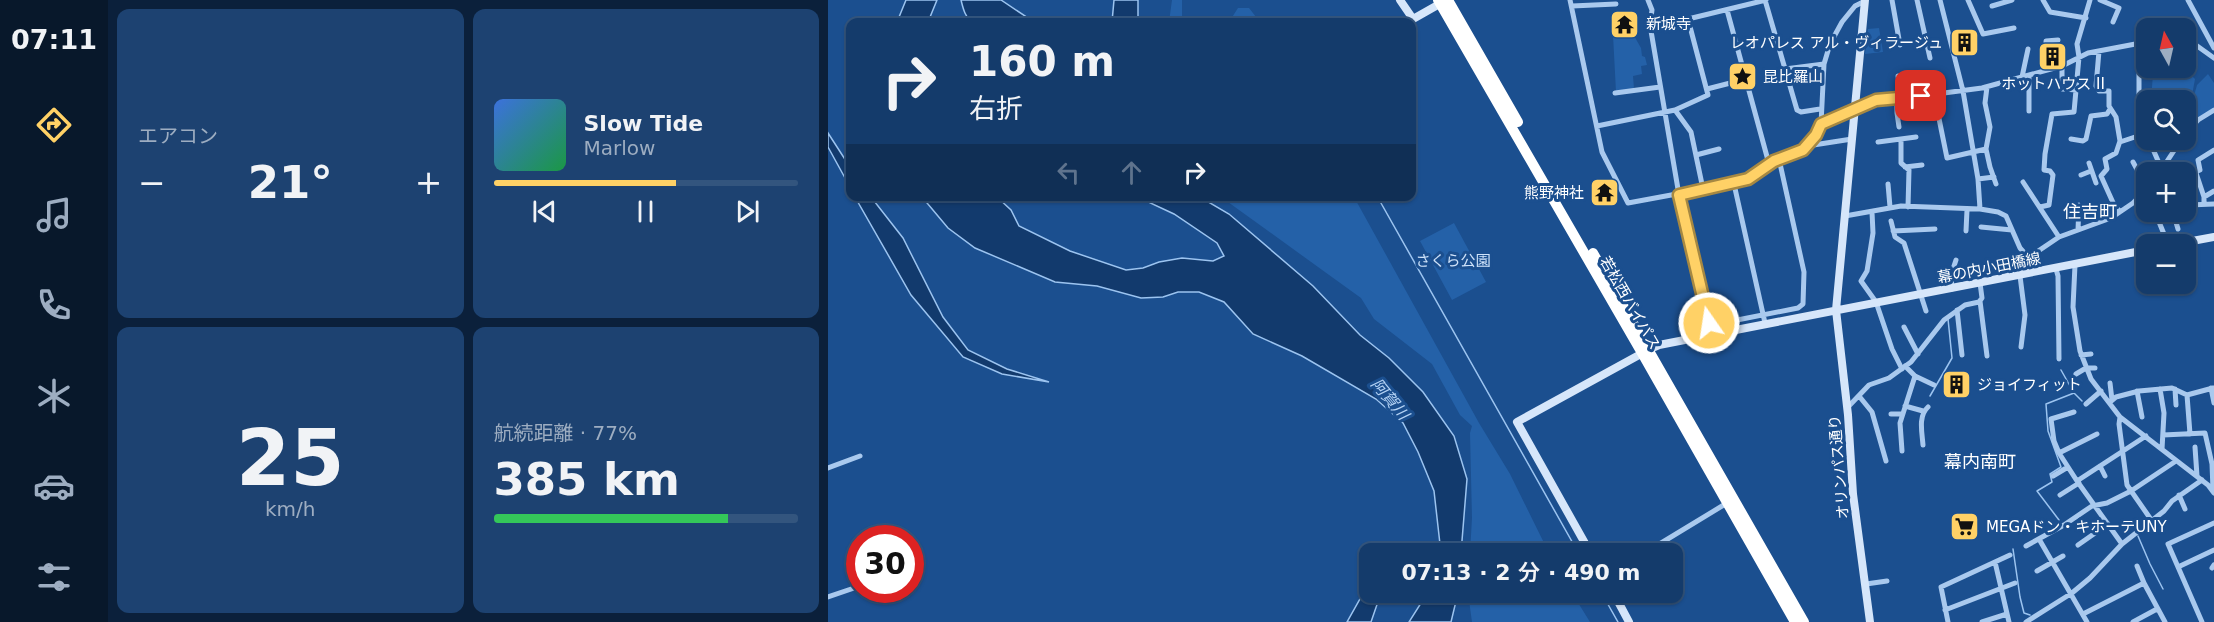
<!DOCTYPE html>
<html lang="ja">
<meta charset="utf-8">
<style>
body{margin:0;font-family:"DejaVu Sans","Noto Sans JP",sans-serif;background:#1d4271;color:#f1f3f6;height:100vh;display:flex;flex-direction:column;font-size:22px;white-space:nowrap}
*{box-sizing:border-box;margin:0}
p{font-size:20px;color:#9dadc1}
.icon{flex:none;width:33px;height:33px;fill:none;stroke:currentColor;stroke-width:2;stroke-linecap:round;stroke-linejoin:round}
.map{position:relative;flex:1;overflow:hidden}
.side{display:flex;flex-direction:column;gap:9px;padding:9px;background:#0b203b;width:720px}
.side>*{flex:none}
.hud{position:absolute;left:18px;top:18px;width:570px;height:183px;border-radius:12px;box-shadow:0 2px 4px #0004,0 0 0 2px #33557e;background:#143b6b;color:#f1f3f6;overflow:hidden}
.needle{width:39px;rotate:352deg}
.buttons{position:absolute;left:1308px;top:18px;display:grid;gap:12px}
.buttons a{display:grid;place-items:center;width:60px;height:60px;border-radius:12px;background:#143b6b;box-shadow:0 2px 4px #0004,0 0 0 2px #33557e;font-size:30px}
.speed{position:absolute;left:18px;top:525px;display:flex;gap:12px;font-size:30px;font-weight:700;text-align:center}
.speed>*{display:grid;place-content:center;width:78px;height:78px;border-radius:50%;background:#143b6b;box-shadow:0 2px 4px #0004,0 0 0 2px #33557e;line-height:1}
.speed .limit{border:9px solid #d22;background:#fff;color:#111}
.pin{position:absolute;display:grid;place-items:center;width:51px;height:51px;color:#fff;margin:-26px;border-radius:12px;box-shadow:0 3px 9px #0006}
.me{position:absolute;width:66px;margin:-33px;rotate:347deg;stroke-linejoin:round;filter:drop-shadow(0 0 4px #0008)}
.turn{display:flex;align-items:center;gap:21px;height:126px;padding:0 24px;font-size:27px}
.turn .icon{width:78px;height:78px;stroke-width:2.5}
.turn b{display:block;font-size:42px;line-height:51px}
.lanes{display:flex;align-items:center;height:57px;padding:0 24px;background:#0003;justify-content:center;gap:30px;direction:ltr}
.lanes .off{opacity:.35}
.big{font-size:45px;font-weight:600;line-height:1.1}
.side .card{flex:1;display:flex;flex-direction:column;justify-content:center;gap:9px;min-width:0;padding:0 21px;border-radius:12px;background:#1d4271}
.side .dial{align-items:center;gap:0}
.dial b{font-size:78px;line-height:1}
.song{display:flex;align-items:center;gap:18px}
.cover{width:72px;height:72px;border-radius:9px;background:linear-gradient(135deg,hsl(220 70% 55%),hsl(140 70% 35%))}
.played{height:6px;border-radius:3px;background:linear-gradient(90deg,#ffd166 60%,#33557e 60%)}
.keys{display:flex;justify-content:space-around;direction:ltr}
.heat{display:flex;justify-content:space-between;align-items:center;font-size:33px;direction:ltr}
.charge{height:9px;border-radius:4px;background:linear-gradient(90deg,#34c759 77%,#33557e 0)}
.side .tiles{flex:1;display:grid;gap:9px;grid-template-columns:repeat(2,1fr)}
.trip{position:absolute;left:531px;top:543px;width:324px;height:60px;border-radius:12px;background:#143b6b;box-shadow:0 2px 4px #0004,0 0 0 2px #33557e;font-weight:600;line-height:60px;text-align:center}
main{display:flex;flex:1;min-height:0}
.dock{display:flex;flex-direction:column;width:108px;justify-content:space-around;align-items:center;background:#08182b;color:#9dadc1}
.dock .icon{width:42px;height:42px}
.dock .current{color:#ffd166}
.dock b{font-size:27px;color:#f1f3f6}
.map>svg:first-child{display:block}
.green{fill:#2461a8}
.water{fill:#123a6d;stroke:#9cc4f0;stroke-width:1.5}
.lines{fill:none;stroke-linecap:round;stroke-linejoin:round}
.stream{stroke:#9cc4f0;stroke-width:1.5}
.street{stroke:#a9c9ee;stroke-width:5}
.secondary{stroke:#d6e6fa;stroke-width:8}
.highway{stroke:#fff;stroke-width:10}
.route-casing{stroke:#a68842;stroke-width:15}
.route{stroke:#ffd166;stroke-width:10}
.labels{text-anchor:middle;dominant-baseline:central;stroke-width:6;stroke-linejoin:round;paint-order:stroke}
.poi-label{font-size:15px;fill:#fff;stroke:#1b4f8f;text-anchor:start}
.park-label{font-size:15px;fill:#cfe3fa;stroke:#1b4f8f}
.street-label{font-size:15px;fill:#fff;stroke:#1b4f8f}
.water-label{font-size:16px;font-style:italic;fill:#b5d3f5;stroke:#1b4f8f}
.quarter-label{font-size:18px;fill:#fff;stroke:#1b4f8f}
</style>
<main>
<nav class="dock">
<b>07:11</b>
<svg class="icon current" aria-label="directions" viewBox="0 0 24 24"><path d="M12 3l9 9-9 9-9-9zM9 14v-3h6M13 9l2 2-2 2"/></svg>
<svg class="icon" aria-label="music" viewBox="0 0 24 24"><path d="M9 18V5l10-2v13"/><circle cx="6" cy="18" r="3"/><circle cx="16" cy="16" r="3"/></svg>
<svg class="icon" aria-label="phone" viewBox="0 0 24 24"><path d="M5 4h4l2 5-3 2q2 4 5 5l2-3 5 2v4C11 20 4 13 5 4z"/></svg>
<svg class="icon" aria-label="climate" viewBox="0 0 24 24"><path d="M12 3v18M4 7l16 10M4 17L20 7"/></svg>
<svg class="icon" aria-label="car" viewBox="0 0 24 24"><path d="M5 17H2v-5l4-1 3-4h7l3 4 3 1v5h-3M9 17h6M6 11h13"/><circle cx="7" cy="17" r="2"/><circle cx="17" cy="17" r="2"/></svg>
<svg class="icon" aria-label="filters" viewBox="0 0 24 24"><path d="M4 7h16M4 17h16"/><circle cx="9" cy="7" r="2"/><circle cx="15" cy="17" r="2"/></svg>
</nav>
<section class="side">
<div class="tiles">
<div class="card"><p>エアコン</p>
<div class="heat"><a>−</a><b class="big">21°</b><a>+</a></div>
</div>
<div class="card">
<div class="song"><i class="cover"></i><div><b>Slow Tide</b><p>Marlow</p></div></div>
<div class="played"></div>
<div class="keys"><svg class="icon" aria-label="previous" viewBox="0 0 24 24"><path d="M18 5L8 12l10 7zM5 5v14"/></svg><svg class="icon" aria-label="pause" viewBox="0 0 24 24"><path d="M8 5v14M16 5v14"/></svg><svg class="icon" aria-label="next" viewBox="0 0 24 24"><path d="M6 5l10 7-10 7zM19 5v14"/></svg></div>
</div>
<div class="card dial"><b>25</b><p>km/h</p></div>
<div class="card"><p>航続距離 · 77%</p><b class="big">385 km</b><div class="charge"></div></div>
</div>
</section>
<div class="map">
<svg width="1386" height="622" viewBox="0 0 1386 622">
<rect width="100%" height="100%" fill="#1b4f8f"/>
<!-- green -->
<path class="green" d="M344,0H354V22H341Z
M410,8H421L432,22H401Z
M1051,28L1055,52L1037,54L1040,29Z
M805,34L813,48L814,56L817,57L819,65L813,66L814,74L805,76L806,89L788,92L785,35Z
M1329,68H1356L1367,79L1361,112L1358,111V100H1323L1325,74Z
M1380,74L1386,83V108L1367,120L1366,96L1369,85Z
M393,197H526L651,423L682,474L721,553H642L644,518L642,433L644,426L632,415L604,364L546,319L533,298Z
M626,223L658,282L624,300L592,241Z
M640,593H744L762,622H644Z"/>
<!-- water -->
<path class="water" d="M78,0H109L100,22H69Z
M133,0H173L206,22H145C137,18 135,8 133,0Z
M286,0H310V22H284Z
M0,133L22,167V187L0,147Z
M27,197H43L75,238L115,317L140,350L179,369L221,382L174,374L135,357L83,295Z
M94,197H169L183,210L191,226L242,251L298,270L315,268L331,262L354,258L385,261L396,256L389,243L346,214L318,201L315,197H372L401,214L485,286L532,335L561,358L595,392L626,436L639,479L633,553H613L606,491L590,452L575,423L548,399L474,356L425,334L396,302L371,292H350L335,297L313,298L269,286L227,282L147,248L120,228Z
M541,583L542,592L553,593L543,622H519Z
M600,592L630,593L623,622H581Z"/>
<g class="lines">
<!-- stream -->
<path class="stream" d="M549,196L751,554
M1233,370L1246,393L1254,401
M1102,396L1124,358L1120,319
M1231,520L1209,491L1224,482L1222,474L1233,467L1220,431L1218,404L1246,393
M1310,536L1322,564L1335,589
M1185,549L1192,597L1196,613L1202,615
M773,592L790,622"/>
<!-- street -->
<path class="street" d="M742,0L774,152L800,203L908,183L920,179L946,161L979,146L1024,139
M820,0L824,10L822,25L851,195L881,323L884,325L970,308L975,304L976,272L951,159
M937,0L969,110L973,112L992,109
M1064,0L1072,45
M1089,0L1102,58
M1112,0L1135,91L1150,179L1152,209
M1140,0L1155,34L1186,28
M1215,0L1222,12L1258,18
M1272,0L1291,8L1285,22
M1360,0L1386,48
M744,6L788,4
M1164,6L1184,0
M899,10L941,164
M824,20L860,19L938,0
M1358,38L1386,58
M1311,45V105L1318,132
M1271,51L1268,86L1271,91H1281V106L1288,117L1292,141L1288,153L1277,159L1279,169L1273,176L1287,207L1292,211
M1234,66V89L1249,90
M957,69L996,64
M1219,70L1218,41L1230,40
M1070,76L1073,98
M1194,77L1200,49
M1159,87L1157,103L1162,127L1158,149L1162,167L1168,184
M879,89L918,79
M787,93L832,87
M1106,94L1119,158L1158,149
M1069,98V113L1071,127
M847,110L880,95L860,19
M1201,111V76
M993,124L1055,98L1093,96L1154,88L1234,66L1260,53L1318,42
M769,126L847,110L863,132L875,189
M1358,133L1370,120L1386,110
M1073,139V163L1081,170L1080,207
M1243,139L1255,141L1258,139L1263,116L1279,114L1282,109
M1321,140L1334,170
M1050,142L1088,137
M1292,142L1307,137
M979,146L988,135L993,124L996,64L1002,44L1014,22L1027,6L1037,1
M868,155L891,149
M1305,162L1318,186
M1261,163L1268,183
M1077,167L1094,165
M1332,172L1353,140
M1368,173L1376,197V204
M1253,175L1263,171
M1358,176L1372,170L1370,160L1386,150
M1150,179L1166,177
M1195,182L1231,237
M906,184L937,323
M1060,184L1062,207
M1376,197L1386,191
M1361,205L1386,204
M1212,207L1221,205L1225,175L1222,171L1216,170L1217,154L1224,114L1246,112L1251,57L1249,44L1262,0
M1044,212L1045,233L1039,271L1033,281L1048,302L1064,349L1074,369
M1327,212L1340,244
M1345,212L1350,229
M1017,216L1073,206L1152,209L1170,212L1178,216L1192,248L1200,257
M1063,221L1067,237L1076,243L1098,311
M1153,227L1184,230
M1250,230L1251,205
M1065,231L1107,229
M1138,231L1139,210
M1174,261L1182,270
M1247,265L1245,307L1252,351L1263,379L1292,417L1380,485L1386,493
M1228,269L1230,276L1231,359
M1112,273L1123,274
M1192,276L1197,315L1193,347
M1181,277L1182,270L1231,237L1283,218L1305,203L1318,190
M1124,289L1123,275L1128,260
M1152,301L1159,356
M1129,310L1134,355
M1076,327L1090,354
M1253,355L1263,354
M1077,366L1087,376L1106,385
M1248,374L1258,368H1267
M1282,383L1284,400
M1383,388L1386,403
M1332,389L1336,413L1334,449
M1347,389L1348,405
M1309,391L1314,417
M1359,395L1362,434
M1031,396L1044,412L1058,461
M1282,402L1288,397L1311,391L1344,388L1359,395L1385,388
M1258,404L1273,391
M1077,406L1095,411
M1019,408L1041,385L1061,378L1083,362L1116,320L1137,305L1151,302L1154,298L1152,283
M1246,412L1223,419L1226,441L1231,453L1249,481L1294,544
M1063,414H1074
M1292,417L1291,424L1299,485L1324,521
M1335,435L1377,433L1384,464L1385,490
M1095,445C1094,432 1090,416 1100,407
M1367,447L1369,476
M1074,451L1072,423L1087,376
M1231,453L1269,434
M1272,466L1277,476
M0,468L32,456
M1225,476L1240,467
M1249,481L1318,436
M1232,495L1251,483
M1351,495L1357,509
M1211,539L1259,622
M1250,545L1280,524
M1198,546L1236,525L1264,506L1279,503L1303,491L1348,461
M815,554L899,503
M1167,562L1181,622
M1309,566L1316,583
M1350,567L1386,550
M1384,568L1386,565
M1209,571L1235,556
M1038,584L1059,581
M0,597L32,586
M1117,610L1187,583
M1255,614L1316,583L1337,622
M1120,622L1113,587L1182,555
M1154,622L1179,614
M1198,622L1244,593L1262,578L1294,544L1336,511L1344,501L1374,480
M1305,622L1329,609
M1374,622L1340,544L1386,523"/>
<!-- secondary -->
<path class="secondary" d="M572,0L585,19L615,2
M1037,0L1008,310L1020,415L1025,494L1042,622
M1348,244L1386,237
M763,554L689,422L822,349L831,345L1318,250
M785,592L801,622"/>
<!-- highway -->
<path class="highway" d="M610,0L814,353L967,622
M620,0L690,122
M765,253L976,622"/>
</g>
<g class="lines">
<defs>
<path id="route" d="M881,323L851,195L920,179L946,161L975,150L988,135L993,124L1048,100L1093,96"/>
</defs>
<!-- route casing -->
<use href="#route" class="route-casing"/>
<!-- route -->
<use href="#route" class="route"/>
</g>
<!-- icons -->
<defs>
<symbol id="temple-square" viewBox="-11 -11 22 22"><rect x="-9" y="-9" width="18" height="18" rx="4" fill="#ffd166" stroke="#1b4f8f"/><path d="M0-6L5-2H3V0L6.5 2.5H4V6H1.5V3h-3V6H-4V2.5H-6.5L-3 0V-2H-5Z" fill="#111"/></symbol>
<symbol id="building-square" viewBox="-11 -11 22 22"><rect x="-9" y="-9" width="18" height="18" rx="4" fill="#ffd166" stroke="#1b4f8f"/><path d="M-4-6H4V6H1V3H-1V6H-4ZM-2.5-4.3h1.7v1.8h-1.7ZM.8-4.3h1.7v1.8H.8ZM-2.5-1h1.7V.8h-1.7ZM.8-1h1.7V.8H.8Z" fill="#111"/></symbol>
<symbol id="sight-square" viewBox="-11 -11 22 22"><rect x="-9" y="-9" width="18" height="18" rx="4" fill="#ffd166" stroke="#1b4f8f"/><path d="M0-6L1.8-2.2L6-1.7L2.9 1.2L3.7 5.4L0 3.3L-3.7 5.4L-2.9 1.2L-6-1.7L-1.8-2.2Z" fill="#111"/></symbol>
<symbol id="supermarket-square" viewBox="-11 -11 22 22"><rect x="-9" y="-9" width="18" height="18" rx="4" fill="#ffd166" stroke="#1b4f8f"/><path d="M-6-5.5h2.5l.6 2H6L4.5 2H-2.5L-4.4-4H-6ZM-1.5 3.2a1.3 1.3 0 1 0 .1 0ZM3 3.2a1.3 1.3 0 1 0 .1 0Z" fill="#111"/></symbol>
</defs>
<g fill-rule="evenodd">
<use href="#temple-square" x="780" y="8" width="33" height="33"/>
<use href="#building-square" x="1120" y="26" width="33" height="33"/>
<use href="#building-square" x="1208" y="40" width="33" height="33"/>
<use href="#sight-square" x="898" y="60" width="33" height="33"/>
<use href="#temple-square" x="760" y="176" width="33" height="33"/>
<use href="#building-square" x="1112" y="368" width="33" height="33"/>
<use href="#supermarket-square" x="1120" y="510" width="33" height="33"/>
</g>
<g class="labels">
<!-- poi labels -->
<g class="poi-label">
<text x="818" y="24">新城寺</text>
<text x="1115" y="43" text-anchor="end">レオパレス アル・ヴィラージュ</text>
<text x="935" y="77">昆比羅山</text>
<text x="1225" y="84" text-anchor="middle">ホットハウス II</text>
<text x="756" y="193" text-anchor="end">熊野神社</text>
<text x="1149" y="385">ジョイフィット</text>
<text x="1158" y="527">MEGAドン・キホーテUNY</text>
</g>
<!-- park labels -->
<g class="park-label">
<text x="625" y="261">さくら公園</text>
</g>
<!-- street labels -->
<g class="street-label">
<text transform="translate(1161 268) rotate(-11)">幕の内小田橋線</text>
<text transform="translate(802 303) rotate(60)">若松西バイパス</text>
<text transform="translate(1011 467) rotate(-95)">オリンパス通り</text>
</g>
<!-- water labels -->
<g class="water-label">
<text transform="translate(562 399) rotate(50)">阿賀川</text>
</g>
<!-- quarter labels -->
<g class="quarter-label">
<text x="1262" y="211">住吉町</text>
<text x="1152" y="461">幕内南町</text>
</g>
</g>
</svg>
<div class="buttons">
<a><svg class="needle" viewBox="-14 -14 28 28"><path d="M0-13l5 13h-10z" fill="#e53935"/><path d="M0 13l5-13h-10z" fill="#9dadc1"/></svg></a>
<a><svg class="icon" aria-label="search" viewBox="0 0 24 24"><circle cx="10" cy="10" r="6"/><path d="M15 15l6 6"/></svg></a>
<a>+</a>
<a>−</a>
</div>
<div class="speed"><div class="limit">30</div></div>
<div class="pin" style="left:1093px;top:96px;background:#d93025"><svg class="icon" aria-label="arrive" viewBox="0 0 24 24"><path d="M6 21V4h12l-3 4 3 4H6"/></svg></div>
<svg class="me" style="left:881px;top:323px" viewBox="-20 -20 40 40"><circle r="17" fill="#ffd166" stroke="#fff" stroke-width="3"/><path d="M0-11L8 9 0 5-8 9z" fill="#fff"/></svg>
<div class="trip">07:13 · 2 分 · 490 m</div>
<div class="hud">
<div class="turn"><svg class="icon" aria-label="right" viewBox="0 0 24 24"><path d="M7 20v-9h11M14 6l5 5-5 5"/></svg><div><b>160 m</b>右折</div></div>
<div class="lanes"><svg class="icon off" aria-label="left" viewBox="0 0 24 24"><path d="M17 20v-9H6M10 6l-5 5 5 5"/></svg><svg class="icon off" aria-label="ahead" viewBox="0 0 24 24"><path d="M12 20V5M6 11l6-6 6 6"/></svg><svg class="icon" aria-label="right" viewBox="0 0 24 24"><path d="M7 20v-9h11M14 6l5 5-5 5"/></svg></div>
</div>
</div>
</main>
